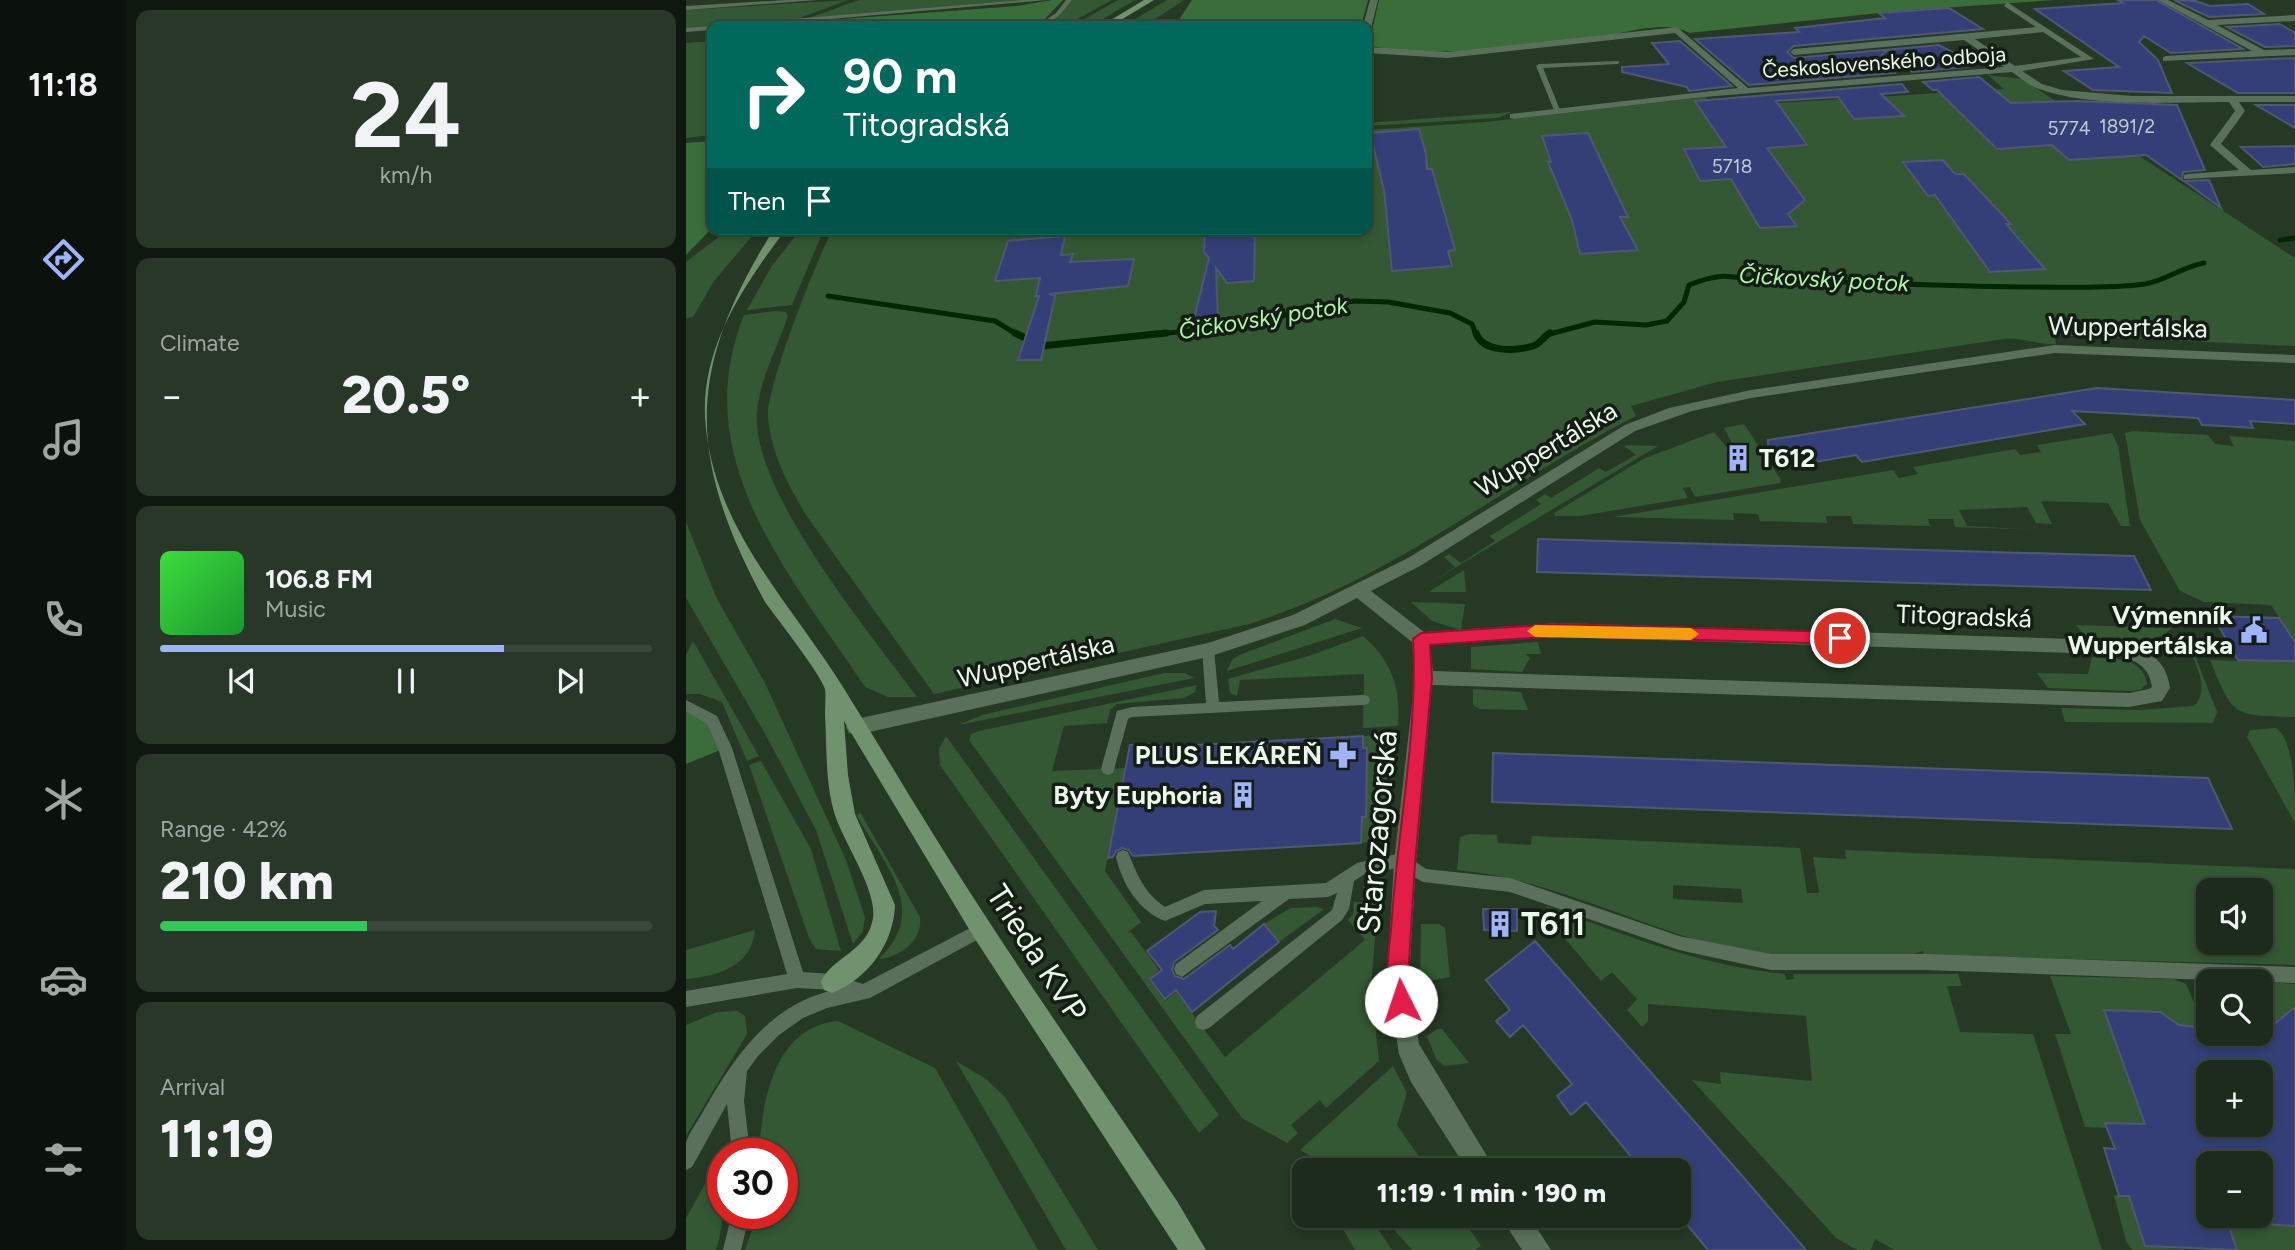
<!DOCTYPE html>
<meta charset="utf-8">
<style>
body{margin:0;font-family:Figtree,sans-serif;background:#293728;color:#f1f3f6;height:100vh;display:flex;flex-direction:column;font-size:26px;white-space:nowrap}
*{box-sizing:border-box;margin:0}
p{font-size:23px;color:#a0a7a3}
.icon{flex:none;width:38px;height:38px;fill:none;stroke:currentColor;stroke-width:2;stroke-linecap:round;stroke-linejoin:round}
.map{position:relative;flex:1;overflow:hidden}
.panel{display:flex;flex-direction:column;gap:10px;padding:10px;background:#0f180f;width:560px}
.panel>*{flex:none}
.top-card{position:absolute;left:21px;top:21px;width:665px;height:214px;border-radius:14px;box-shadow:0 4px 10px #0003,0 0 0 2px #3a473a;background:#00695c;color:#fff;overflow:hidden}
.fabs{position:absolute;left:1510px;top:878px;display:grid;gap:14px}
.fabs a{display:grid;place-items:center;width:77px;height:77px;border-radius:14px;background:#1c2b1b;box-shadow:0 4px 10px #0003,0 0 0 2px #3a473a;font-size:35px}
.speed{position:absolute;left:21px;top:1138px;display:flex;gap:14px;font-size:35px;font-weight:700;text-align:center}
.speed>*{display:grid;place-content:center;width:91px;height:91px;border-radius:50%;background:#1c2b1b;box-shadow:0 4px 10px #0003,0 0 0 2px #3a473a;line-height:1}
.speed .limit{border:10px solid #d22;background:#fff;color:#111}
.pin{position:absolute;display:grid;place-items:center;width:60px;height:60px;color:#fff;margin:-30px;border:4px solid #fff;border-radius:50%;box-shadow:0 2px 7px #0007}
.me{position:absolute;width:77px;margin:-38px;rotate:356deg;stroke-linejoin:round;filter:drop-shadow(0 0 5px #0008)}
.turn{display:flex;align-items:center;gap:24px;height:147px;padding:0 21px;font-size:32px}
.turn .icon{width:91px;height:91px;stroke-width:2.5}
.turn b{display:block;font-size:49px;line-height:60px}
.then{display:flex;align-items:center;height:66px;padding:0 21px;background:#0003;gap:14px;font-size:26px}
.big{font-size:52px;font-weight:800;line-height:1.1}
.panel .tile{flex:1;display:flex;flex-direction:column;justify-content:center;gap:10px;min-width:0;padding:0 24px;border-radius:14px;background:#293728}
.panel .dial{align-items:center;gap:0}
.dial b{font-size:91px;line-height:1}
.song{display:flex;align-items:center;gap:21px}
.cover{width:84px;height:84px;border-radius:10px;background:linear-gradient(135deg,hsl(120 70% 55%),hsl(130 70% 35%))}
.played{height:7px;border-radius:4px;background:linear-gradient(90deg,#a0b3fd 70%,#3a473a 70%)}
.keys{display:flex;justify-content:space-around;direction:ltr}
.heat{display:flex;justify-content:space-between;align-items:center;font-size:38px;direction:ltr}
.charge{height:10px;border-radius:5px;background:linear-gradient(90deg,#34c759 42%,#3a473a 0)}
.trip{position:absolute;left:606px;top:1158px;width:399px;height:70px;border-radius:14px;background:#1c2b1b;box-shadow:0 4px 10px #0003,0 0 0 2px #3a473a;font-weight:800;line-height:70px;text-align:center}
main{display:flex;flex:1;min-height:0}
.tabs{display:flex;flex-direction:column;width:126px;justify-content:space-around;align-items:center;background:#0b110b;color:#a0a7a3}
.tabs .icon{width:49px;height:49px}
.tabs .selected{color:#a0b3fd}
.tabs b{font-size:32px;color:#f1f3f6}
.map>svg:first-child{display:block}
.green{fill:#345833;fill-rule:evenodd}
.forest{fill:#3b6d3a}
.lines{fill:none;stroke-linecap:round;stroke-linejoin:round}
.stream-far1{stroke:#012702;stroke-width:5}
.stream{stroke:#012702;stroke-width:7}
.building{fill:#343f77;stroke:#505772;stroke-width:2;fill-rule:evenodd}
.lane{fill:#5b705a;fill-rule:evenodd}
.street{fill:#5b705a;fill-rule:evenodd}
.secondary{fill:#70926e;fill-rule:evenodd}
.route{fill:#e11d48;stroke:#92132f;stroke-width:2}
.slow{fill:#f59e0b}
.labels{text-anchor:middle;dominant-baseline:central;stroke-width:7;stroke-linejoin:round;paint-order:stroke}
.far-number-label{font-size:19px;fill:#becace}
.far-street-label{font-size:21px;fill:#ecf8eb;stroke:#141d14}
.far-water-label{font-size:23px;font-style:italic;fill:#aff8ab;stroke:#141d14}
.street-label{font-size:26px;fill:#ecf8eb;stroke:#141d14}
.poi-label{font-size:26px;font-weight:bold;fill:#ecf8eb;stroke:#141d14;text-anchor:end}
.near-street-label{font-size:32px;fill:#ecf8eb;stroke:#141d14}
.near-poi-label{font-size:32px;font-weight:bold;fill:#ecf8eb;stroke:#141d14;text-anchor:start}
</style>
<main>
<nav class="tabs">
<b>11:18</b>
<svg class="icon selected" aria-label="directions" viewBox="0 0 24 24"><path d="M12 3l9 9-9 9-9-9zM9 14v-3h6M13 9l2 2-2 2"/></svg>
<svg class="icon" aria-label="music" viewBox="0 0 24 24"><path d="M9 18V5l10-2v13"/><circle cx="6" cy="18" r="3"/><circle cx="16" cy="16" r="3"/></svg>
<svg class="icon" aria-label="phone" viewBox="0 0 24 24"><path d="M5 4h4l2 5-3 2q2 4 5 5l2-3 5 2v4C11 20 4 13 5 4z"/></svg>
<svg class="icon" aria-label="climate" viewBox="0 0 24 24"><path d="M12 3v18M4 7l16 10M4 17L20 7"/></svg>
<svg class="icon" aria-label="car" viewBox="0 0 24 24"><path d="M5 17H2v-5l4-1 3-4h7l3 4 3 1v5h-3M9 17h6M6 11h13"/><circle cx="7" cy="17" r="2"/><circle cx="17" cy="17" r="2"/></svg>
<svg class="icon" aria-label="filters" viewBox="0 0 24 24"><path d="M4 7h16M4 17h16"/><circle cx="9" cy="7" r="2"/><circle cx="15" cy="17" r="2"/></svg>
</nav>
<section class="panel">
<div class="tile dial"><b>24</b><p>km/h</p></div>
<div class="tile"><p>Climate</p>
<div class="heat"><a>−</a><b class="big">20.5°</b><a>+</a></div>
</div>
<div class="tile">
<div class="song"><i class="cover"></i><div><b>106.8 FM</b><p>Music</p></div></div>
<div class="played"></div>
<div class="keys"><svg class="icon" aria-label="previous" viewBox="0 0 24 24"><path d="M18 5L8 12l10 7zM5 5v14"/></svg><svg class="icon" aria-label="pause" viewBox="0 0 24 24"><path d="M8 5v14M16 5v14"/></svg><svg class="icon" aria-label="next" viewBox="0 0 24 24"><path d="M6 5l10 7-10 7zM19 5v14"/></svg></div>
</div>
<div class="tile"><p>Range · 42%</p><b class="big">210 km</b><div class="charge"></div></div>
<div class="tile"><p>Arrival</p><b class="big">11:19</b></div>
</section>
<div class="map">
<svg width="1609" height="1250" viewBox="0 0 1609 1250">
<rect width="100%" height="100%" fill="#253924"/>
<!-- green -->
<path class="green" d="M162,0L111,19L0,29V10Z
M173,0H351L120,19Z
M386,0H426L379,26H363Z
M432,0H449L405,26H386Z
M481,0H498L459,26H438Z
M26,41V135L0,138V43Z
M1302,75L1336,79L1609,258V346L1368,335L1370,344C1350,345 1338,337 1318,339L1031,382L945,406L950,416C817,484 708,579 563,624L248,694L120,515C102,485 84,451 82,416C81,385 130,261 147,229H681V130L800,122L1020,97L1028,107L1318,89Z
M826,112L812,118L681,126V123Z
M43,229H72L28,281L7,317L0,318V262Z
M115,229H138L106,305L61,310L85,267Z
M90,311L100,312L102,316C92,346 73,381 71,413C65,491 185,634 231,697H202L179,687C104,574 0,459 58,315Z
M1058,424L1095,480L1094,483L1009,497L1004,487L997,488L1002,498L894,516H869L868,513L957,459L1028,432L1043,450L1044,452L1040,454L1048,466L1063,463L1055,451L1049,449L1038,428Z
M1447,431L1522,435L1529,444L1548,446L1543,436L1609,441V717C1546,715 1548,718 1524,660L1553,661L1527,616L1593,617L1585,605L1518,602L1494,591L1454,520L1439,433Z
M1426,433L1432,446L1444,526H1435L1422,503L1355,501L1366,524L1350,523L1341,507L1273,510L1281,526L1353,530L1269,527L1267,519H1242L1244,526L1167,524L1165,516H1140L1141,523L1074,521L1072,514L1047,513L1048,520L927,517L1207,470L1213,478L1232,474L1227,467L1329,449L1334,455L1355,452L1351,445Z
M942,445L972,446L737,587L769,567L758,557L763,554L775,563L809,541L804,536L855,504L850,500L859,494L865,498L913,468L920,472L950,455L938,446Z
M0,522L31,599L79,683L160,860L179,917L177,931L167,944L130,830L82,739L0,598Z
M778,570L780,592H744V591Z
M725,602L779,604L775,630L746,621Z
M649,619L676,628L541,671L546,660L553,655Z
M1390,625L1486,628C1468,647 1426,640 1402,641Z
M677,636C706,661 715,688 712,726L677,728L678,674L554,680L551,696L544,693L542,679L623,656Z
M7,641L73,756L61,761L36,702L14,694H0V655Z
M852,642L855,654H839L844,658L836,672L785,669V647Z
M1502,646L1506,648L1531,712L1527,723L1379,722L1375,708L1453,710L1508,706C1525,689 1509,664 1502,646Z
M1406,657C1428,659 1458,657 1461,684L1454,690L1444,691L1362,688L1351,673L1402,674Z
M478,673H499L508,678L272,725L296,715Z
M511,685L509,692L498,698L431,704L424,710L421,723L378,726L366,771L440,768L419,871L455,922L441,933L445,932L473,970L463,979L479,1001L490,992L539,1057L679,940L662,920L667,914L668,902L692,903L685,986L693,1061L640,1108L634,1100L605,1125L612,1133L601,1143L556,1118L283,740L285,734L293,731Z
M787,689L835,692L842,710L794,709L787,705Z
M1590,728C1609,740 1609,797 1609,823L1561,737L1564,730Z
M712,734L701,828L692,841L675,843L676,817H680V812L681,748H677V736Z
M260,736L533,1115L513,1133L254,765L253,749Z
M75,761L125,849L155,951L130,949L123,938L63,765Z
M174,812L234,917C237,941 214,957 193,959C244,909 199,866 171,816Z
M784,834L811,835L812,843L845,845L846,836L1114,848L1121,893H1133L1127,857L1160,859L1159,850L1609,869V965L1238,955L1237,951L1224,955C1169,955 1101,963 1048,950C954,928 867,879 771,870L774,837ZM987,885L1055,889L1057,903L987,899ZM1522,891H1575V943H1522Z
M860,906C939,935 1015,966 1099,974L1100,980L1108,979L1107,974H1272L1276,986H1261L1274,1032L1347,1034L1416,1250H1208L1189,1239L1185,1250H1171L1150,1238L1006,1080L1035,1084L1034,1072L1126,1081L1120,1016L962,1004V1021L956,1027L941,1010L951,999L926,972L915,981L876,935Z
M631,907L638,909L593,942L578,924L605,908Z
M735,924H753L759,928L764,977L734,983Z
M69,930C66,966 32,976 0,979V950Z
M1364,976L1488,979L1500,984L1519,1028L1493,1025L1474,1012L1418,1011L1450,1100L1492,1102L1501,1126L1419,1123L1421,1128L1399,1127L1369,1034H1385Z
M1550,980L1609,984V1017H1596L1586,1026H1578L1580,1031L1575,1030V982H1543Z
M51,1011L59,1016L61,1034L0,1136V1025L31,1012Z
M152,1021L249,1068L352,1250H59L72,1213H96V1153H73C76,1101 88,1027 152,1021Z
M751,1029H756L783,1063L758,1066L750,1059L741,1036Z
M270,1061L300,1079L319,1097L412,1250H380Z
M707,1066L721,1093L711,1125L743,1171H651L614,1150Z
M32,1161L37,1165C37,1194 39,1223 30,1250H0V1218Z
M1428,1195L1443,1196L1459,1246L1501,1250H1446L1440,1241Z
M668,1216H683L706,1250H669L656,1227Z
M696,1216H775L795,1246L789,1250H726Z
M1541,1222L1609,1226V1250H1551Z"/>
<!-- forest -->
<path class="forest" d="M366,0H377L358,20L335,26H63L331,6Z
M506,0H682L675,26H489Z
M693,0H1369L1212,11L1003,33C980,18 929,36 903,39C861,45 715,61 683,44Z
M26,141V228L0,255V143Z
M0,705L13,710L39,748L0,764Z"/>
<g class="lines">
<!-- stream-far1 -->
<path class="stream-far1" d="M1594,240L1609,238
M142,296L309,321L332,335
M462,335L554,326L590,319L616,308L669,301L702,302L764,313L786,324L790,335
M860,335L909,322L960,325L981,321L998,302L1003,285C1045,268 1047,281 1085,281C1173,281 1260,287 1347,287C1383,287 1423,289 1459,284C1481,280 1496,267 1518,263"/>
<!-- stream -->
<path class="stream" d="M329,333L355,346L480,333
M790,333C797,353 830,351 847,346C854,344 858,336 864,333"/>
</g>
<!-- building -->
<path class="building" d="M1432,0H1470L1557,49L1485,53L1458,36L1453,42L1472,60L1486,93L1407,90L1378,71L1433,67L1349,9L1437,3Z
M1488,0L1510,1L1524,6L1562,4L1578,14L1523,17Z
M1263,8L1297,29L1108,46L1101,52L1108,58L1253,45L1285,62L1275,63L1281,67L1226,72L1202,50L1196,55L1209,73L1063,85L1009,39L1113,32L1109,28L1199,18L1193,13Z
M1594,24L1609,33V46L1579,47L1541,27Z
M994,41L1046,86L1003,91L1001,87L936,72V67L983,64L966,43Z
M1609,58V93H1552L1501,63Z
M1293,77L1325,103L1391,101L1491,105L1519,170L1497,172L1496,180L1460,155L1383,160L1366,145L1311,149L1251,90H1247L1237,82Z
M1216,84L1222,92L1195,94L1218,116L1168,119L1152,97L1090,101L1121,145L1081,148L1119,200L1102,214L1111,226L1074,228L1045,179L1014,181L998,149L1040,147L1009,101Z
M1570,105H1609V128Z
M733,129L740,154L741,169H746L769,250L762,251L766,266L706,271L698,190L684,133Z
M902,133L942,217H934L952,250L894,254L886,220L862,162H865L856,136Z
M1609,146V164L1577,167L1555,147Z
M1257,160L1269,174H1278L1325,224H1320L1359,269L1304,272L1249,195L1242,196L1217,162Z
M1523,180L1535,208L1498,181Z
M519,229H569L568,281L541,283L530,268L532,323L506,327L523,258L518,252Z
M379,236L375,255L387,254L384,262L448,259L442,286L363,294L369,296L355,360H332L353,296H350L354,278L309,281L322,241Z
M1411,388L1609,400V424L1564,421L1567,428L1537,426L1516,425L1512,418L1386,411L1399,424L1176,462L1170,455L1093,468L1082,451V440Z
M852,539L1448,556L1465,590L851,572Z
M1527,616L1593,618L1609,642V661L1552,660Z
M677,736V748H681L680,817H676L675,843L447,856L443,850L436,848L430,851L427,857L422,858L444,745L472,744L471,747Z
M807,753L1522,778L1546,829L806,802Z
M797,909H831V931L798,930Z
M530,911L528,926L532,930L488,962L486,970L489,976L498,979L544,945L547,949L578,924L593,942L506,1012L490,990L479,999L464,979L476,970L461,951L514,912Z
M849,941L1052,1171L1120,1250H1022L992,1214V1171H957L900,1102L885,1115L871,1096L886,1084L837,1025L824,1037L810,1021L824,1010L800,980Z
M1609,1007V1226L1575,1224V1164H1522V1216H1539L1551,1250L1459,1246L1443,1196H1433L1418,1148L1429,1149L1419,1123L1459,1124L1418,1010L1474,1012L1493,1025L1519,1028L1524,1040L1568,1041L1565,1034H1582L1580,1031ZM1522,1073H1575V1125H1522Z"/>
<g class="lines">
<!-- lane -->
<path class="lane" d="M101,0H132L0,10V6Z
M337,0H361L65,26H43L46,24Z
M380,0H386C377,11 367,26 351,26L370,13Z
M26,26V30L0,32V28Z
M933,61V63L931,64L857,68L874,110L871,112L868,110L850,66L853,64Z
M522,645L526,647L528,650L533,702L677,695L682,696L684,700L682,704L677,705L446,717L442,719L427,773L422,775L417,773L415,769L431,711L446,707L520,703L516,650L518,647Z
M0,700L31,716L46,748L117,972L146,974L177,984L290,925L295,923L300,925L303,930L300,935L184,998L141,1008L117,1018L93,1035L72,1056L61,1071L58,1101L64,1153H46L41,1104L6,1167L0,1170C0,1162 0,1151 0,1143C3,1132 13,1120 18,1110C48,1057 84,1004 148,990L111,988L0,1007V991L101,974L32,748L21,724L0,711Z
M437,850L442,852C451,874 458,893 479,907L518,890L640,883L671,863L711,854L724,858L740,869L824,878L993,936L1085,954H1241L1609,967V983L1241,970H1085L993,950L824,892L737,882L711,868L679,874L668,881L663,909L656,920L523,1028L517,1030L511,1028L509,1022L511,1016L646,910L651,893L642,897L603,899L496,977L490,974L488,969L490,964L576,901L519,904L479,921C453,911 436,884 430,857L432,852Z
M46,1213H64L55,1250H37Z"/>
<!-- street -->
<path class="street" d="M684,0H692L685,28L681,31V26H677Z
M1472,0H1482L1522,20L1609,15V21L1531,25L1578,50L1609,49V55L1477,61V57L1480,56L1566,51Z
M1321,2L1408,59L1336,71L1356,84L1376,90L1446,96H1609V102H1553L1559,111L1535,144L1565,170L1609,167V173L1498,179V175L1502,174L1553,170L1524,145L1549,111L1543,102C1487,102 1406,108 1353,89C1343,86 1335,78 1326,72L1018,97L828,119L824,118V114L1052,88L989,33L761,58L681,53V47L761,52L991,27L1062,88L1318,67L1278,40L1108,55L1104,52L1108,49L1350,27L1318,6ZM1357,32L1395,57L1329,66L1289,39Z
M1369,345L1609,355V363L1369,353L1065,398L1006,411L949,431L734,566L685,591L738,632L872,623L1422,640C1452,645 1480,654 1484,688L1476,701L1443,707L746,685L730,863L723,979L733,1044L810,1171H782L725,1082L713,1054L701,979L708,863L729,678L726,642L671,598L619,625L522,657L170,735L163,733L160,727L163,721L170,719L522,643L607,615L722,558L939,425L983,408L1065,390ZM872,637L1422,654C1443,657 1463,663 1466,687L1463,689L1443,693L747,671L744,645Z
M814,1216H843L865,1250H836Z"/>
<!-- secondary -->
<path class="secondary" d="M458,0H468L425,26H415Z
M88,229H100C56,288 11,352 20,429C31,531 105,604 157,687C200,756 241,826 285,894C352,998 422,1098 491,1201L520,1250H492L289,939L158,721L162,775L169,814L209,905C208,943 182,979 146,993L138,990L135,982C145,957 182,952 187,918C191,890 158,843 149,815C139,784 141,748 139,715C139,707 140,696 139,689C136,676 90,617 79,602C0,456 0,369 88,229Z"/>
</g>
<!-- route -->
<path class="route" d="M872,624L1154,632L1162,638L1154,644L872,636L744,645L746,678L729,863L722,979L725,1001L722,1008L715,1011L707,1008C696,981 704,947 706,918C712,826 732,732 727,639L735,633Z"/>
<!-- slow -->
<path class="slow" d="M849,625L1005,628L1013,634L1005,640L849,637L841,631Z"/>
<!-- icons -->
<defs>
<symbol id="building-bare" viewBox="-9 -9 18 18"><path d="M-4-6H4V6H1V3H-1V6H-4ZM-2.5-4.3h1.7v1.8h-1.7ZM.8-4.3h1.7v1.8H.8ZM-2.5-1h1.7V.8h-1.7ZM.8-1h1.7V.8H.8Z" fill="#a0b3fd" stroke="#141d14" stroke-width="2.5" paint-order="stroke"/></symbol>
<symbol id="civic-bare" viewBox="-9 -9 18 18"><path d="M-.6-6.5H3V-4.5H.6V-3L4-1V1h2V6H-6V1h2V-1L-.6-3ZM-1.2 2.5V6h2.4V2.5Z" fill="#a0b3fd" stroke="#141d14" stroke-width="2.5" paint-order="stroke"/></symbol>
<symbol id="pharmacy-bare" viewBox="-9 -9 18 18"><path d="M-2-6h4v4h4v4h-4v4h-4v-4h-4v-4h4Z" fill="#a0b3fd" stroke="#141d14" stroke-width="2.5" paint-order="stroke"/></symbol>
</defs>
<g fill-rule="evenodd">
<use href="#building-bare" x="1033" y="439" width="38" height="38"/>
<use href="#civic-bare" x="1549" y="611" width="38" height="38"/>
<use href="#pharmacy-bare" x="638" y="736" width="38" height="38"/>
<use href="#building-bare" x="538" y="776" width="38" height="38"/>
<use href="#building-bare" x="795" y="905" width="38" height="38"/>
</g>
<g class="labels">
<!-- far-number labels -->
<g class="far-number-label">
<text x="1441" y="126">1891/2</text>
<text x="1383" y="128">5774</text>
<text x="1046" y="166">5718</text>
</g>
<!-- far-street labels -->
<g class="far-street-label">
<text transform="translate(1198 62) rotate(-4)">Československého odboja</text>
</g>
<!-- far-water labels -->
<g class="far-water-label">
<text transform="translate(1138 279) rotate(3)">Čičkovský potok</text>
<text transform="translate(577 318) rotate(-9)">Čičkovský potok</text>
</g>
<!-- street labels -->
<g class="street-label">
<text transform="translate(1442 327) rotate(1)">Wuppertálska</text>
<text transform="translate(860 449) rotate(-31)">Wuppertálska</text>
<text transform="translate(1278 616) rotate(2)">Titogradská</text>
<text transform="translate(350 661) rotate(-13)">Wuppertálska</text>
</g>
<!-- poi labels -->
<g class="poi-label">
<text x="1073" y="458" text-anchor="start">T612</text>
<text x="1547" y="615">Výmenník<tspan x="1547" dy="30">Wuppertálska</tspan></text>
<text x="636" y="755">PLUS LEKÁREŇ</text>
<text x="536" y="795">Byty Euphoria</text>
</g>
<!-- near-street labels -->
<g class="near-street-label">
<text transform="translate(691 832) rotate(-85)">Starozagorská</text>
<text transform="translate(351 953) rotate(57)">Trieda KVP</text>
</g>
<!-- near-poi labels -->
<g class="near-poi-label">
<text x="835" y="924">T611</text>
</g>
</g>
</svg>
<div class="fabs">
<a><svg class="icon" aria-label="sound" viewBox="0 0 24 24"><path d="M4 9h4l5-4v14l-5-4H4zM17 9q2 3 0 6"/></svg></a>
<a><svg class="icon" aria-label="search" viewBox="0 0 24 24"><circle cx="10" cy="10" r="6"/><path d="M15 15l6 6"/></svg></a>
<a>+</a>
<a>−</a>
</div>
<div class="speed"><div class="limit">30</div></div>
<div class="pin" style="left:1154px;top:638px;background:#d93025"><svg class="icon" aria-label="arrive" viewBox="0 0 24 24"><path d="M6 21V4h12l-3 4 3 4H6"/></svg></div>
<svg class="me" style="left:715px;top:1001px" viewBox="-20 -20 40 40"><circle r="19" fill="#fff"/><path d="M0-13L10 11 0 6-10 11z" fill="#e11d48"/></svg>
<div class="trip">11:19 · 1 min · 190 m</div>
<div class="top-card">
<div class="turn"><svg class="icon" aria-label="right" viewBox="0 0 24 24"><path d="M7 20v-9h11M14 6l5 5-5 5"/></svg><div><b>90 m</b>Titogradská</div></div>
<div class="then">Then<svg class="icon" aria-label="arrive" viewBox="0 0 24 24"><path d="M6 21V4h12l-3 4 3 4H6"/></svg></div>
</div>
</div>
</main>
